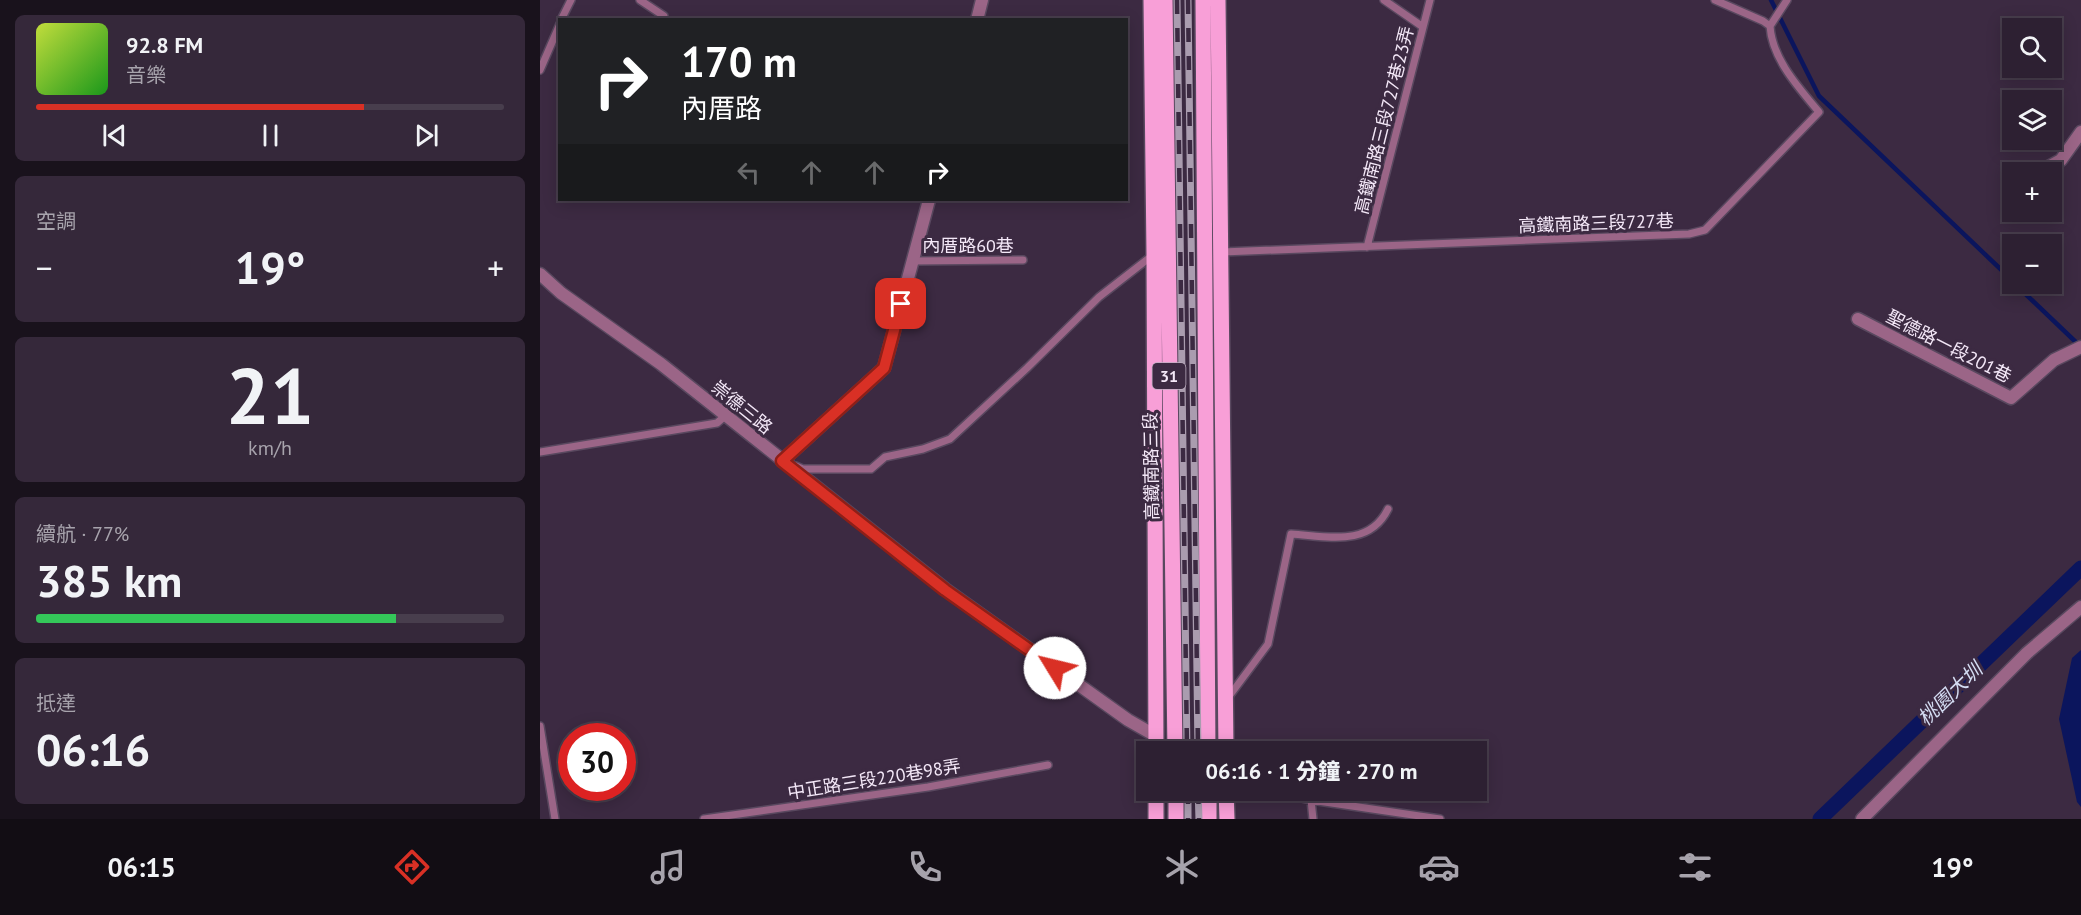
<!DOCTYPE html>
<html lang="zh-TW">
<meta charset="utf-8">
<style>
body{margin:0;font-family:"PT Sans","Noto Sans TC",sans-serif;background:#35283a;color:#f1f3f6;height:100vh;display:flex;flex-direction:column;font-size:22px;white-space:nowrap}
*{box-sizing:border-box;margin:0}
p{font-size:20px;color:#a7a3ac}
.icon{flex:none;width:33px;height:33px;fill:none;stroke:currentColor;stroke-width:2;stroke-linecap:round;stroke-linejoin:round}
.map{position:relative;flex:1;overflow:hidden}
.sheet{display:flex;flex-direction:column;gap:15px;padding:15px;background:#19121c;width:540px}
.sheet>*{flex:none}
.hud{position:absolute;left:18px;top:18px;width:570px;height:183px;border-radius:0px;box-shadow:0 3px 15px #0003,0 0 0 2px #483e4d;background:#202124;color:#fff;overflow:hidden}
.buttons{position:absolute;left:1462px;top:18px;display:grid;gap:12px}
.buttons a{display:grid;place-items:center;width:60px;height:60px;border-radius:0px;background:#2d2032;box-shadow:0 3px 15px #0003,0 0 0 2px #483e4d;font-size:30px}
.speed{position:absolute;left:18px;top:723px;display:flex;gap:12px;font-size:30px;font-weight:700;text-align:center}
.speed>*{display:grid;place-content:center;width:78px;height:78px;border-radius:50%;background:#2d2032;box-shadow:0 3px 15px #0003,0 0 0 2px #483e4d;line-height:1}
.speed .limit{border:9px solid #d22;background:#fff;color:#111}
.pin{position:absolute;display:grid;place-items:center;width:51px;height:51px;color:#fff;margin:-26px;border-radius:12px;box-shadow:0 3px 9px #0006}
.me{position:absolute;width:66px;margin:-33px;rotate:306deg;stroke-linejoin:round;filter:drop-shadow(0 0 4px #0008)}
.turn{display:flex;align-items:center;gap:21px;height:126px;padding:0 24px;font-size:27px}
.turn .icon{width:78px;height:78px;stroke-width:2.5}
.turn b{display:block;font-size:42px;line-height:51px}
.lanes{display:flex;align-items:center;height:57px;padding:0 24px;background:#0003;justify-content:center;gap:30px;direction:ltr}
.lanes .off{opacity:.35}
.big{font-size:45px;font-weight:800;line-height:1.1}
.sheet .tile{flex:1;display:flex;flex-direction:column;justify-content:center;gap:9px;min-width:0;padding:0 21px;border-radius:9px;background:#35283a}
.sheet .dial{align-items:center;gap:0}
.dial b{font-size:78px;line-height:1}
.song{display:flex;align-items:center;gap:18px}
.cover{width:72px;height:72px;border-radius:9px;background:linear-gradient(135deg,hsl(70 70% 55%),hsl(120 70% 35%))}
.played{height:6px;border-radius:3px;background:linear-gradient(90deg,#d93025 70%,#483e4d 70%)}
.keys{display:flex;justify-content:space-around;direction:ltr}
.heat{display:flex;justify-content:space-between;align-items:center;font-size:33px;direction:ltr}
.charge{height:9px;border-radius:4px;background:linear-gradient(90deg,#34c759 77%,#483e4d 0)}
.trip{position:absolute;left:596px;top:741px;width:351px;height:60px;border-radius:0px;background:#2d2032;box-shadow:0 3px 15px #0003,0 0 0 2px #483e4d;font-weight:800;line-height:60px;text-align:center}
.tabs{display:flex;height:96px;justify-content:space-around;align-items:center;background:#120d14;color:#a7a3ac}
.tabs .icon{width:42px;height:42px}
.tabs .on{color:#d93025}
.tabs b{font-size:27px;color:#f1f3f6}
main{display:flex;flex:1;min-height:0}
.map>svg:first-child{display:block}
.water{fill:#0b155d}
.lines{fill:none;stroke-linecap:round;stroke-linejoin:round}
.stream{stroke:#0b155d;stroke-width:4.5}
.canal{stroke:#0b155d;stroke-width:15}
.service-casing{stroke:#59485f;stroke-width:10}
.minor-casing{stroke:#59485f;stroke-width:15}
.primary-casing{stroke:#59485f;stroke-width:18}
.service{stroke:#9b6587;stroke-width:7}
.minor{stroke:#9b6587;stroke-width:12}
.primary{stroke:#f89fd7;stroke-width:15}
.rail-casing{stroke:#aa9caf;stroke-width:7}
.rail{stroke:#3c2a42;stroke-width:4.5;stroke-dasharray:14;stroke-linecap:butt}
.route-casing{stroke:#8d1f18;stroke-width:15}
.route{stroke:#d93025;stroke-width:10}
.labels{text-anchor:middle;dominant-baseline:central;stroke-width:6;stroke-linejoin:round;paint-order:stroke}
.shield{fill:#3c2a42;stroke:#bdafc1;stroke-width:1.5}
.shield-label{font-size:16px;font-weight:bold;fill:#f4e8f8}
.street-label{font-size:18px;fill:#f4e8f8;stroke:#3c2a42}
.water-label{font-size:20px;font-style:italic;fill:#d4dcf2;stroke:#3c2a42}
</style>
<main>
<section class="sheet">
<div class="tile">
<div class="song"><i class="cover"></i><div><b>92.8 FM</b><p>音樂</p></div></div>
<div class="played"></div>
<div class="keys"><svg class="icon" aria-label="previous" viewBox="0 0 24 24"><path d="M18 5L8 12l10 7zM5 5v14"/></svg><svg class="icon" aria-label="pause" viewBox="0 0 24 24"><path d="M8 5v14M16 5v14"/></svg><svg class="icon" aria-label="next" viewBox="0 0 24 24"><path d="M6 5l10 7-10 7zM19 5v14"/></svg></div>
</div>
<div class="tile"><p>空調</p>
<div class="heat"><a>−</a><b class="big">19°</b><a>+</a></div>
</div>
<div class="tile dial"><b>21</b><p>km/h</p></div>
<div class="tile"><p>續航 · 77%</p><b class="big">385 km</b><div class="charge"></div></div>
<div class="tile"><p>抵達</p><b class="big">06:16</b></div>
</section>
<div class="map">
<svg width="1541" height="819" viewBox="0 0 1541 819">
<rect width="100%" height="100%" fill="#3c2a42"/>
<!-- water -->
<path class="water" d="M1541,650V807L1537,802L1519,719L1532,658Z"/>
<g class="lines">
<!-- stream -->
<path class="stream" d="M1231,0L1279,96L1473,281
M1475,284L1540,346"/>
<!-- canal -->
<path class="canal" d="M1280,819L1541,568"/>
<defs>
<path id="service" d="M100,0L124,16V20
M844,0L883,27
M1175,0L1223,21L1230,26
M21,20L31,0
M1230,26L1247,0
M0,70L20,24
M827,247L890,0
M682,252L1149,234L1165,230L1279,112C1259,88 1232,59 1230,26
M372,261L483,260
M0,452L177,423L185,416
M256,466L263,469H331L345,457L383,449L410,439L487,368L559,297L613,255
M687,699L728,644L751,534C786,536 829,548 848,509
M0,726L15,819
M727,790L771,800L900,819
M771,800L773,819
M164,819L388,787L508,765"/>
<path id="minor" d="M437,20L442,0
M1501,171L1521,160L1541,132
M0,274L21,293L121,364L405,589L588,720L616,736
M1318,319L1471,398L1514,360L1541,347
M242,461L344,368L389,200
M1322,819L1487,653L1541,607"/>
<path id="primary" d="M611,0L614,254L616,752
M625,0L635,752
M663,0L668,752
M678,0L686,752
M616,790V819
M636,790V819
M669,790V819
M686,790L687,819"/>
</defs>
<!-- service casing -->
<use href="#service" class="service-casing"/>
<!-- minor casing -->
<use href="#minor" class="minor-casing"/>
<!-- primary casing -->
<use href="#primary" class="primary-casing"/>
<!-- service -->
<use href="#service" class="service"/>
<!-- minor -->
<use href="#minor" class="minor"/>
<!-- primary -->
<use href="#primary" class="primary"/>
<defs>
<path id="rail" d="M637,0L647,752
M648,0L658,752
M648,790V819
M658,790L659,819"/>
</defs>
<!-- rail casing -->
<use href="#rail" class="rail-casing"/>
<!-- rail -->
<use href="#rail" class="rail"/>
</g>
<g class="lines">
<defs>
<path id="route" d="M361,304L344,368L242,461L405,590L515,668"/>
</defs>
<!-- route casing -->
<use href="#route" class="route-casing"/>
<!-- route -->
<use href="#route" class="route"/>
</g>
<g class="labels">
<!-- shield labels -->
<rect class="shield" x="612.5" y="363" width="33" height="26" rx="4.5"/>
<g class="shield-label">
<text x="629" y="376">31</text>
</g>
<!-- street labels -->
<g class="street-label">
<text transform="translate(844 120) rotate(-76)">高鐵南路三段727巷23弄</text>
<text transform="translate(1056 223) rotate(-2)">高鐵南路三段727巷</text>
<text x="428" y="245">內厝路60巷</text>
<text transform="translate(1409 346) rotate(27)">聖德路一段201巷</text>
<text transform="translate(202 407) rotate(39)">崇德三路</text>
<text transform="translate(611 466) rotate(-91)">高鐵南路三段</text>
<text transform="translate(334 779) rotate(-9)">中正路三段220巷98弄</text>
</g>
<!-- water labels -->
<g class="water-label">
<text transform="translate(1410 694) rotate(-44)">桃園大圳</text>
</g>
</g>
</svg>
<div class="buttons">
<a><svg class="icon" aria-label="search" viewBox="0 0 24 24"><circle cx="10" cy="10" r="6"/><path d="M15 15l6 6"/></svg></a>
<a><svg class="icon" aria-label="layers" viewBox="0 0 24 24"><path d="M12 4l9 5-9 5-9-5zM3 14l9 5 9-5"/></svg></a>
<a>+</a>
<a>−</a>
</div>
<div class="speed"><div class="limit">30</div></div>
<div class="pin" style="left:361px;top:304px;background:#d93025"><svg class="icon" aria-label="arrive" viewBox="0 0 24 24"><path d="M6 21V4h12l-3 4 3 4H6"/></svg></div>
<svg class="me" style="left:515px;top:668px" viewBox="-20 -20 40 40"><circle r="19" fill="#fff"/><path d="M0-13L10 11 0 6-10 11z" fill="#d93025"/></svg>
<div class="trip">06:16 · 1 分鐘 · 270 m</div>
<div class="hud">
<div class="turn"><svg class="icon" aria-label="right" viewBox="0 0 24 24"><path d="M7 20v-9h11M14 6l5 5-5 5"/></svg><div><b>170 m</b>內厝路</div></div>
<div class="lanes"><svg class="icon off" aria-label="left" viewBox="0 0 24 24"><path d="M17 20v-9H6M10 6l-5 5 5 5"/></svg><svg class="icon off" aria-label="ahead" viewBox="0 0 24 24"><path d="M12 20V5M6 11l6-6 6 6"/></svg><svg class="icon off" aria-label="ahead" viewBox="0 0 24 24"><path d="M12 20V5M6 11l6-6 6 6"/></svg><svg class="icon" aria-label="right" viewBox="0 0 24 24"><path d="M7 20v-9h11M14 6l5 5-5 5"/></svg></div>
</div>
</div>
</main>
<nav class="tabs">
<b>06:15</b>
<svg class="icon on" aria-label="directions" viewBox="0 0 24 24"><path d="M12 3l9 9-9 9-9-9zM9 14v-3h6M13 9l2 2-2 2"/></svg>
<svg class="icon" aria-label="music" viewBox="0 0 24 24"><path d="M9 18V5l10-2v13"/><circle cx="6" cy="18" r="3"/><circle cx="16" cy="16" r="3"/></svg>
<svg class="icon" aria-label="phone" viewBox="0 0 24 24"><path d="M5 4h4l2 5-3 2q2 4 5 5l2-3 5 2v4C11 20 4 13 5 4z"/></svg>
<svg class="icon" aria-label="climate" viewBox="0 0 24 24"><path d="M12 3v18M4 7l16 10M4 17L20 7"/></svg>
<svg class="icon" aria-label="car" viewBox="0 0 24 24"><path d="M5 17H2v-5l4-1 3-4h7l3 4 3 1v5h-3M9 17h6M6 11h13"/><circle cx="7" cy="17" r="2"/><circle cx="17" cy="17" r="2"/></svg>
<svg class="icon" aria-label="filters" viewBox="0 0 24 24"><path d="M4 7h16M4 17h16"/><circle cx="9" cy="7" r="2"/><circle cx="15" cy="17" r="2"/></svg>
<b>19°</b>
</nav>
